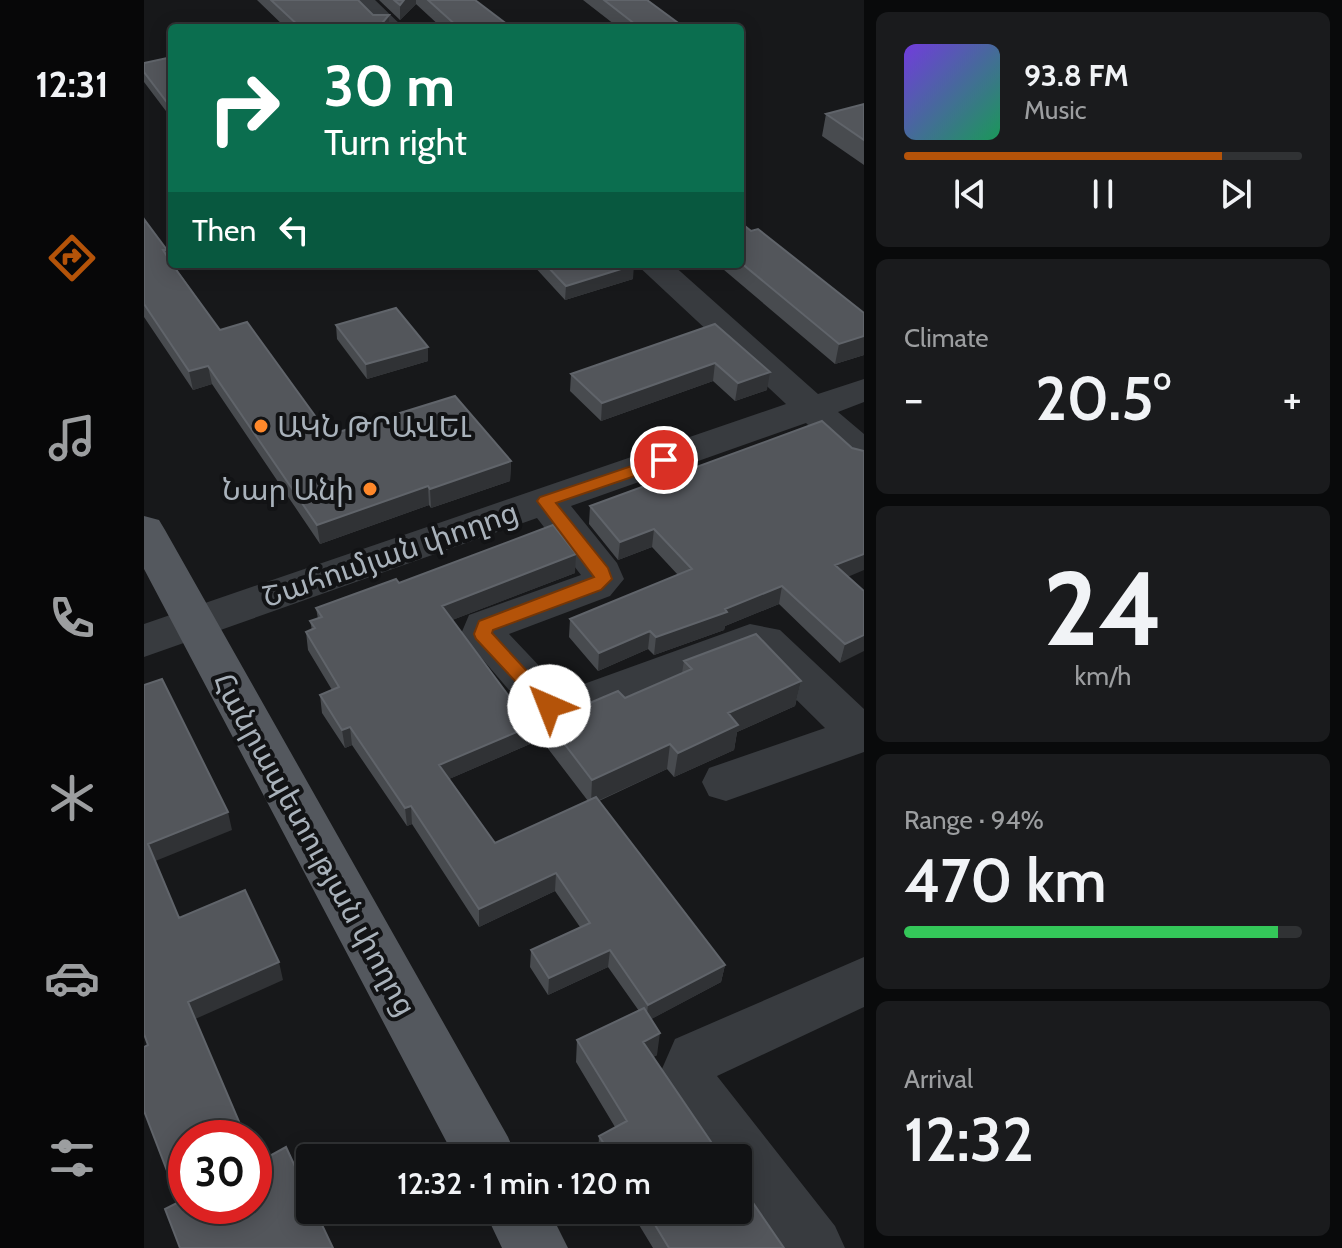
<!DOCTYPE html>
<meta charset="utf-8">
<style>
body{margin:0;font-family:Cabin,"Noto Sans Armenian",sans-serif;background:#1a1b1d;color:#f1f3f6;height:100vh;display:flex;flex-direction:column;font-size:30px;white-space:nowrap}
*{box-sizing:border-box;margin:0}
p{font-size:26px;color:#9c9ea0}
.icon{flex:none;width:44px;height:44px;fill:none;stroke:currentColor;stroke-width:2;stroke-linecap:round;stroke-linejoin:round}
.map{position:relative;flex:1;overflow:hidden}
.panel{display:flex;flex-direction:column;gap:12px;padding:12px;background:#090a0b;width:478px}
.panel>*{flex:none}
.banner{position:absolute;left:24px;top:24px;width:576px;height:244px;border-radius:8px;box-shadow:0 4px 20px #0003,0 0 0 2px #303234;background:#0b6e4f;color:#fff;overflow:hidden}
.speed{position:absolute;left:24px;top:1120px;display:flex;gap:16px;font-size:40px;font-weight:700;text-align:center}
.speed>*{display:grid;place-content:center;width:104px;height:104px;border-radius:50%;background:#111214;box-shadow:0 4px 20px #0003,0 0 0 2px #303234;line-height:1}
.speed .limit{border:12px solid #d22;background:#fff;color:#111}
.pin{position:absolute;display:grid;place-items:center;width:68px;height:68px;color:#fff;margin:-34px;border:4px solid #fff;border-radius:50%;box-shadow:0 2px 8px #0007}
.me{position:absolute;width:88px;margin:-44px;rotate:316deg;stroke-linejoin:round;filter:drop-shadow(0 0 6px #0008)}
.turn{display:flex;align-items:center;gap:28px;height:168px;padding:0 24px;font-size:36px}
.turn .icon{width:104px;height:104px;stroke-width:2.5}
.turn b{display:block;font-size:56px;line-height:68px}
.then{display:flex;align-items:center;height:76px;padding:0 24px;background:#0003;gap:16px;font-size:30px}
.big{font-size:60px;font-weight:600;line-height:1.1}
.panel .card{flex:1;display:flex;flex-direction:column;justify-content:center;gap:12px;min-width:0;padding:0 28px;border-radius:12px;background:#1a1b1d}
.panel .dial{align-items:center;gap:0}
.dial b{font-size:104px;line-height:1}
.song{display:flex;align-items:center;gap:24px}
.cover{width:96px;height:96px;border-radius:12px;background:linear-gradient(135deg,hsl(260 70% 55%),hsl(150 70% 35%))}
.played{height:8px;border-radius:4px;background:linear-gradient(90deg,#b45309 80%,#303234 80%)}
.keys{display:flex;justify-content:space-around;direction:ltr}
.heat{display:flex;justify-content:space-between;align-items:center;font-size:44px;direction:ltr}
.charge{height:12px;border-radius:6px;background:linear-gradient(90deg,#34c759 94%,#303234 0)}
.trip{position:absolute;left:152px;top:1144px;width:456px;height:80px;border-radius:8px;background:#111214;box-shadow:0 4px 20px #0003,0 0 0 2px #303234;font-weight:600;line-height:80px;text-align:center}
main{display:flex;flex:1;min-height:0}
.menu{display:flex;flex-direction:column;width:144px;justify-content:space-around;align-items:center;background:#070708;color:#9c9ea0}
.menu .icon{width:56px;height:56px}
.menu .active{color:#b45309}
.menu b{font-size:36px;color:#f1f3f6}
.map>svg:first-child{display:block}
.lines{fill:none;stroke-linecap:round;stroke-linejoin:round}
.minor{fill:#383b3f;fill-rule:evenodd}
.major{fill:#54585e;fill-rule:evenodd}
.wall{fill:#484b4f}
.shaded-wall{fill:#303235}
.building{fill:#53565b;stroke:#60646a;stroke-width:2}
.route{fill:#b45309;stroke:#753606;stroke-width:2}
.poi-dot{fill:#ff882a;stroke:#121315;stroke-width:3}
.labels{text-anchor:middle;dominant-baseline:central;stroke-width:8;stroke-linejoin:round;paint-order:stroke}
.poi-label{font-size:30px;fill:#a9b2bb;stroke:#121315;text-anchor:start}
.street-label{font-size:30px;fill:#a9b2bb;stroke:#121315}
</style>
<main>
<nav class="menu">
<b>12:31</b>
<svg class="icon active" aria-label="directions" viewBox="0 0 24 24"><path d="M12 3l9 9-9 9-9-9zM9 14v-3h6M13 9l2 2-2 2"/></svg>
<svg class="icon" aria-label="music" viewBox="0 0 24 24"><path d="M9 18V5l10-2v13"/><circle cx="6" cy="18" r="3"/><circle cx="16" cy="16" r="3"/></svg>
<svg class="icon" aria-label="phone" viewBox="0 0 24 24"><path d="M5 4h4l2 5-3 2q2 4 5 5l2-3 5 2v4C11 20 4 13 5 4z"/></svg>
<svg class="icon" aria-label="climate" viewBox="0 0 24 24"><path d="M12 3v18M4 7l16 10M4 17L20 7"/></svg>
<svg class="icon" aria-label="car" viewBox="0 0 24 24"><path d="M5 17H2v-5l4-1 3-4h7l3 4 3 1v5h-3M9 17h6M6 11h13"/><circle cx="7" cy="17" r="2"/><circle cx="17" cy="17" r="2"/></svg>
<svg class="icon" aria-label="filters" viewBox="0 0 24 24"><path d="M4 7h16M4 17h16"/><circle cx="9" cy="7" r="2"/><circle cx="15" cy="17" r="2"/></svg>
</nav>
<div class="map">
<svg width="720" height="1248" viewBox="0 0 720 1248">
<rect width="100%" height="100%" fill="#17181a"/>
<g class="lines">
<!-- minor -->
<path class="minor" d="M204,0H231L260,28H232Z
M492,264H528L674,394L720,379V402L694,412L720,434V467L706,464L662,423L427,506L473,563L480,579L466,596L365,634L417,689H426L606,624L636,630L720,709V752L582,801L565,796L558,782L565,768L681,728L608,656L428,723H405L389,718L317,634L325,615L437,575L393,518L0,657V624L642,404Z
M720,957V1007L573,1076L691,1226L701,1248H630L594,1199V1158H563L533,1117L514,1078L531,1039Z"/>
<!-- major -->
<path class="major" d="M0,516L15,520L21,530L364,1137L373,1158H311L0,569Z
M340,1210H405L424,1248H358Z"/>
</g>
<!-- wall -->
<path class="wall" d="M113,0H214L229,15H245L246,28H142Z
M235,0H331L368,28H298L272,4L256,20Z
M439,0H503L541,28H475Z
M28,57V119L0,82V63Z
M720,104V165L678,136L682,114Z
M0,219L23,250L24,257L76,330L185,435L367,461L366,481L287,508L285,505L176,544L68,384L49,390L0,317Z
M596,222L720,313V355L691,364L573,264H596Z
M388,264H489V279L421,300Z
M571,324L623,390L591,401L569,381L457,421L426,391L427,374Z
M192,325L284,361L223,379L193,339Z
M446,506L704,577L720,591L696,663L635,604L581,626L580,630L510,655L504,649L454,671L425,637L426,619L534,575L508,547L474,560L445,524Z
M431,573L308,620L387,726L386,744L305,779L351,843L444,801L402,746L403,721L481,698L538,673L540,661L657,681L651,706L593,732L590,750L530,777L523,769L455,801L581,965L577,982L507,1019L513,1055L509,1057L578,1158H454L455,1136L471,1127L432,1062L433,1040L495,1011L464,967L404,995L386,967L387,950L436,927L411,891L335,927L268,824L263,826L208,745L201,748L178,713L176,695L188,690L164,650L162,632L168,630L166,621L174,619L172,608L255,583Z
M486,1210H594L640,1248H509Z"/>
<!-- shaded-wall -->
<path class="shaded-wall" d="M260,0H272V4L256,20V5Z
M245,15L246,28L239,22Z
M490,265L489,279L421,300L422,286Z
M720,336V355L691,364L695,344Z
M284,347V361L223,379L222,364Z
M571,363L569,381L457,421L458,403Z
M64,366L68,384L49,390L45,371Z
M626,372L623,390L591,401L594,383Z
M367,461L366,481L287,508L286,489Z
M284,486L285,505L176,544L173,525Z
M510,529L508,547L474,560L476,542Z
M432,554L431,573L298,624V606Z
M720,554V570L687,584L691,565Z
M638,586L635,604L581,626L580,630L510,655L512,637Z
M506,631L504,649L454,671L455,653Z
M720,635V651L696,663L701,644Z
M657,681L651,706L593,732L590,750L530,777L534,753L584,713Z
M387,726L386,744L296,783L295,765Z
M206,727L208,745L201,748L198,730Z
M526,744L523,769L447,804L448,780Z
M267,806L268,824L263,826L261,808Z
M84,812L88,830L9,862L4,844Z
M412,873L411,891L335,927V909Z
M466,950L464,967L404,995L405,978Z
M135,962L139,980L49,1020L44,1002Z
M581,965L577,982L502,1022L504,1005Z
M516,1033L513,1055L496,1064L499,1042Z"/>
<!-- building -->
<path class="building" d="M127,0H214L229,15H245L239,22L246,28H157Z
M250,0H260L256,5Z
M284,0H331L368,28H315Z
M460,0H503L541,28H496Z
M28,57V109L0,72V63Z
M720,104V140L682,114Z
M0,219L23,250H19L28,264L76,330L103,322L185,435L311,396L367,461L286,489L284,486L173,525L64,366L45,371L0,304Z
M596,222L607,231L614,229L720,313V336L695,344L596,262Z
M401,264H489L490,265L422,286Z
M252,308L284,347L222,364L192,325Z
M571,324L626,372L594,383L571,363L458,403L427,374Z
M678,421L708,448L720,451V554L691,565L720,591V635L701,644L638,586L581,609L583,612L512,637L506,631L455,653L426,619L548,569L510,529L476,542L446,506Z
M409,525L432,554L298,606L387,726L295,765L351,843L452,797L581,965L504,1005L466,950L405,978L387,950L446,923L412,873L335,909L267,806L261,808L206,727L198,730L176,695L195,687L162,632L171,628L166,621L178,617L172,608L252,579L255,583Z
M612,634L657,681L584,713L594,725L534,753L526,744L448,780L403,721L474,691L481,698L548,669L540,661Z
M18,679L84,812L4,844L35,918L101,890L135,962L44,1002L102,1138H42V1206H110V1156L113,1163L142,1147L166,1199V1210H171L189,1248H36L21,1209L35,1202L0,1111V1047L4,1045L0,1034V685Z
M500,1008L516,1033L499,1042L578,1158H469L455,1136L483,1121L433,1040Z
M594,1181L640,1248H525L502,1210H594Z"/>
<!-- route -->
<path class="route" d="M520,455L528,460L526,464L412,503L464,568L468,579L457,590L349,630L348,633L415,706L412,711H399L332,639L330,634L335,621L450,577L393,501L396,497Z"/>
<!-- markers -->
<g class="poi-dot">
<circle cx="117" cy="426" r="8"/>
<circle cx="226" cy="489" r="8"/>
</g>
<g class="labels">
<!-- poi labels -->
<g class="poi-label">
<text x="133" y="426">ԱԿՆ ԹՐԱՎԵԼ</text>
<text x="210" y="489" text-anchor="end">Նար Անի</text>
</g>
<!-- street labels -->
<g class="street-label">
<text transform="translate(246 554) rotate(-19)">Շահումյան փողոց</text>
<text transform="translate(171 844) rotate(61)">Հանրապետության փողոց</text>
</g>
</g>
</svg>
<div class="speed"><div class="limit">30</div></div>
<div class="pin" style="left:520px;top:460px;background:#d93025"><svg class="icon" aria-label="arrive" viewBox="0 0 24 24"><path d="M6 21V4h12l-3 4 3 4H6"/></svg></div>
<svg class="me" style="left:405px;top:706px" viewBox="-20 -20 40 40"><circle r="19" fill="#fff"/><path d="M0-13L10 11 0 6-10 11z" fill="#b45309"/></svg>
<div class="trip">12:32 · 1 min · 120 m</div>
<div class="banner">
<div class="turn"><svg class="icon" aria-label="right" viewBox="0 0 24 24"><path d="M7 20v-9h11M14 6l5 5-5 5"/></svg><div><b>30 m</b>Turn right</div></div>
<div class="then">Then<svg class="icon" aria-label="left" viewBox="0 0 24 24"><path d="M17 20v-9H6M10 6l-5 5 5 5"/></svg></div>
</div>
</div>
<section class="panel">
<div class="card">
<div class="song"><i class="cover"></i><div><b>93.8 FM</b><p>Music</p></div></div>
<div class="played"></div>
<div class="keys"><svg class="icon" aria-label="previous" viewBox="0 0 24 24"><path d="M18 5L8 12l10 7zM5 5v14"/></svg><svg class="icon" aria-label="pause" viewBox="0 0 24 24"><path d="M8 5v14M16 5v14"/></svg><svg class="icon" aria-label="next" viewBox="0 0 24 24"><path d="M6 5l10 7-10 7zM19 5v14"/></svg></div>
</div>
<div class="card"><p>Climate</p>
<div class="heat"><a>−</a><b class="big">20.5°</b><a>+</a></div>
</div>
<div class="card dial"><b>24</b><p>km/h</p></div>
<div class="card"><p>Range · 94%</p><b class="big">470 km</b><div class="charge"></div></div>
<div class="card"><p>Arrival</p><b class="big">12:32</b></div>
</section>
</main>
